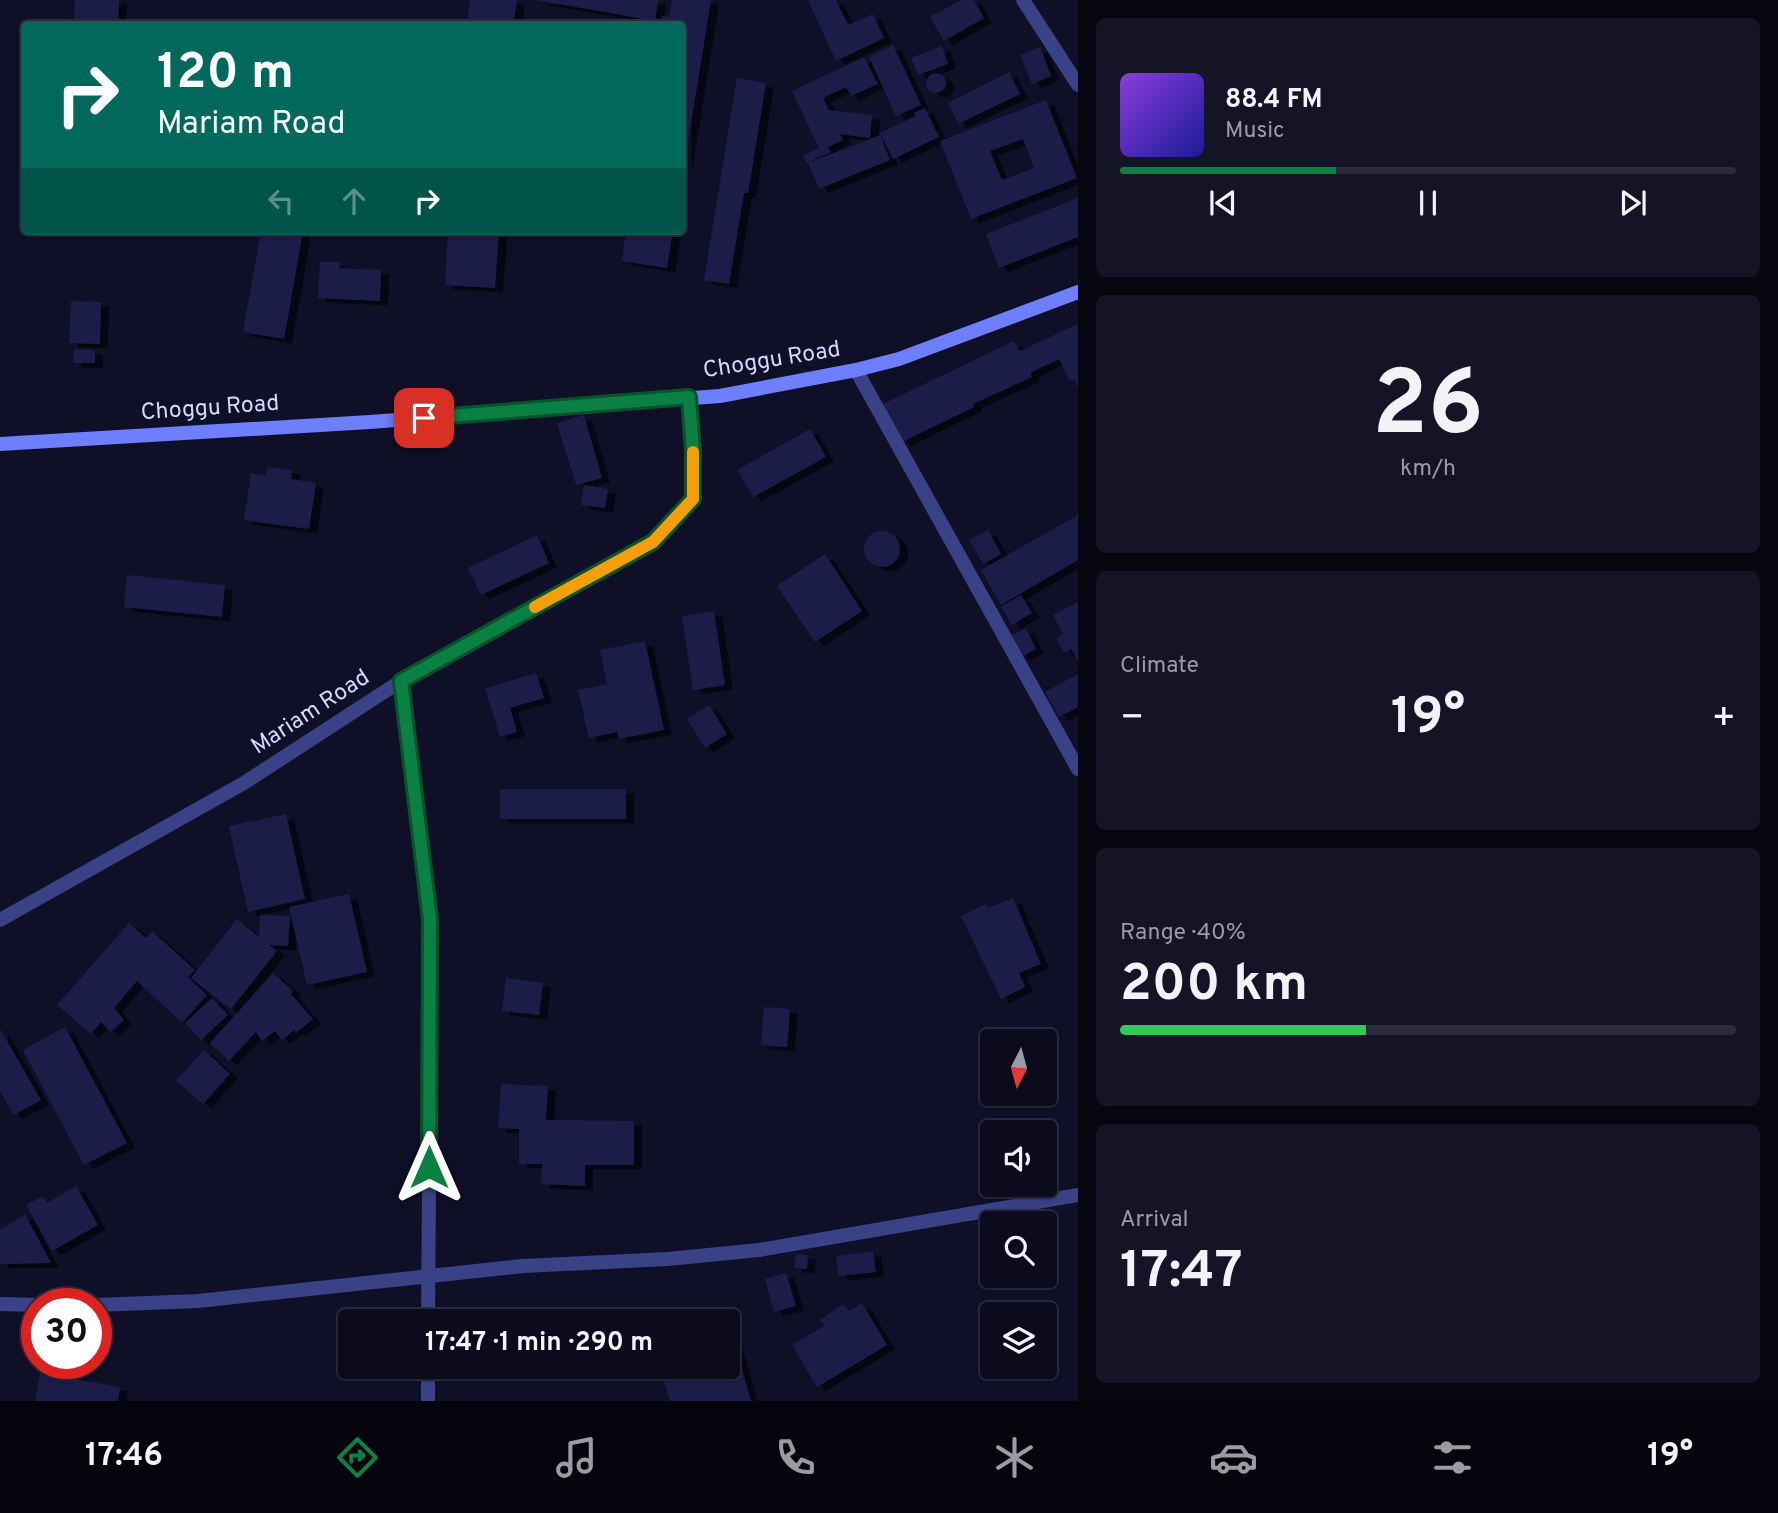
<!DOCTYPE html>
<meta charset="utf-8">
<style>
body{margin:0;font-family:Overpass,sans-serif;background:#151427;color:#f1f3f6;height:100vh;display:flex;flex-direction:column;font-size:26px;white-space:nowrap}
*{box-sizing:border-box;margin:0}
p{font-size:23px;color:#9a9ba4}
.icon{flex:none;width:38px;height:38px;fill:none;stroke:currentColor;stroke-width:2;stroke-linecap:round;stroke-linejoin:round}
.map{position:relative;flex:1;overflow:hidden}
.details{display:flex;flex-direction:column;gap:18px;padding:18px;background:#070610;width:700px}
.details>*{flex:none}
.hud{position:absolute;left:21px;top:21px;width:665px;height:214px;border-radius:7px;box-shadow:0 2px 5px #0004,0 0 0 2px #2c2b3c;background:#00695c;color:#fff;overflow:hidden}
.needle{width:46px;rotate:186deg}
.controls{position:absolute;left:980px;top:1029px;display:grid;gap:14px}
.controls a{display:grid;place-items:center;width:77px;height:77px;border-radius:7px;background:#0c0b1e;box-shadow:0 2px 5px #0004,0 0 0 2px #2c2b3c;font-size:35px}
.speed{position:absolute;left:21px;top:1288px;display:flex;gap:14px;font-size:35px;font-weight:700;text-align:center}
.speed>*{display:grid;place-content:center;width:91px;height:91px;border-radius:50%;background:#0c0b1e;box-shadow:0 2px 5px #0004,0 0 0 2px #2c2b3c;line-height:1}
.speed .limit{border:10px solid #d22;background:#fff;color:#111}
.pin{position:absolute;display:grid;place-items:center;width:60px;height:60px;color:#fff;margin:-30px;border-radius:14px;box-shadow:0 4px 10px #0006}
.me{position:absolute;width:77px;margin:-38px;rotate:0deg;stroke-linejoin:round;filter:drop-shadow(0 0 5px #0008)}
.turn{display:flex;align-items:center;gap:24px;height:147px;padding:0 21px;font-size:32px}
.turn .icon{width:91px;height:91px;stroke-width:2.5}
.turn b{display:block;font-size:49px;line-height:60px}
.lanes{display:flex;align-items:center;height:66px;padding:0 21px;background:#0003;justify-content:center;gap:35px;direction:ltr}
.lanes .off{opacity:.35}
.big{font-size:52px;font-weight:700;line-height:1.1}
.details .tile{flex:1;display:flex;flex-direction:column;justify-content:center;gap:10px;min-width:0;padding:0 24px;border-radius:10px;background:#151427}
.details .dial{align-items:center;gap:0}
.dial b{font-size:91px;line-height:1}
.song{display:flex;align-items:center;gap:21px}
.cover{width:84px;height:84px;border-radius:10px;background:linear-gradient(135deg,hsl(270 70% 55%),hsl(240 70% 35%))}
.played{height:7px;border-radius:4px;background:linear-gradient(90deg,#0b8043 35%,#2c2b3c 35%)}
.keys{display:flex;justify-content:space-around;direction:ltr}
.heat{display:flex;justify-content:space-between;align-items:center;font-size:38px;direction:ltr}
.charge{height:10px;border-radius:5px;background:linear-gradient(90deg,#34c759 40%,#2c2b3c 0)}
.trip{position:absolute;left:338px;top:1309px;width:402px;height:70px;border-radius:7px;background:#0c0b1e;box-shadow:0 2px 5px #0004,0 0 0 2px #2c2b3c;font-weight:700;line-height:70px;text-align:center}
.dock{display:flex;height:112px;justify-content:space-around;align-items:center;background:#05040c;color:#9a9ba4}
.dock .icon{width:49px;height:49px}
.dock .current{color:#0b8043}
.dock b{font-size:32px;color:#f1f3f6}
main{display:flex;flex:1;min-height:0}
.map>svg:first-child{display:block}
.building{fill:#1e1b49;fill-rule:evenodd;filter:url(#shadow)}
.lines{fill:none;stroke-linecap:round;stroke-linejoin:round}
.street{stroke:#3a4287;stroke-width:14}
.secondary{stroke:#6d7eff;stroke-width:14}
.route-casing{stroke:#07532c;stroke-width:18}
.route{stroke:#0b8043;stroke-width:12}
.slow{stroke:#f59e0b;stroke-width:12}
.labels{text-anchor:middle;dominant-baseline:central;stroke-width:7;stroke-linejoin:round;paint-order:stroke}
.street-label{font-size:23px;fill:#d6d7ff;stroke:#100f28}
</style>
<main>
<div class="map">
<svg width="1078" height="1401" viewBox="0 0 1078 1401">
<defs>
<filter id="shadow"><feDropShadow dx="8" dy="4.5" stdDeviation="0" flood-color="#0009"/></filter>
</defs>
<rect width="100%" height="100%" fill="#100f28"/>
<!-- building -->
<path class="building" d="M75,0H119L118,24H74Z
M470,0H517L513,24H467Z
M536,0H658L655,21Z
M672,0H711L684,167L682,24H660L662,16L669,17Z
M808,0H836L848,25L873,14L884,38L836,61Z
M961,0H974L984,18L944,41L930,17Z
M893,45L921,105L896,116L869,57Z
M942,46L948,64L918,75L911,58Z
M1040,47L1051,76L1032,84L1020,55Z
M864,57L878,84L851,96L846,87L823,98L829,110L872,115L870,138L840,134L843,140L828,147L831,152L807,163L803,155L819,148L792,91Z
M1009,72L1020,94L958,124L948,103Z
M926 83a10 10 0 1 1 20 0a10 10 0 1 1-20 0Z
M737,78L766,83L748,193H744L729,284L704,280Z
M1046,100L1077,178L971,219L940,141ZM1023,139L1034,168L1002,180L990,151Z
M925,108L939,137L893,159L880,133L916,116L914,113Z
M880,135L890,160L819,189L808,163Z
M1078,198V237L999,268L986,234Z
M261,231H303L284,339L243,332Z
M448,231H499L495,288L445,285Z
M626,231H673L667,268L622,261Z
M320,262H340L339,268L381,270L380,301L318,298Z
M71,301L101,302L100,344L69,343Z
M1078,324V388L1074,379L1070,381L1059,359L1030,373L1032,377L973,404L974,407L902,442L883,404L1014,341L1020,351Z
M74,349L95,350V363H73Z
M584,415L602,478L576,485L557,423Z
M810,429L826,457L753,497L737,470Z
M268,467L292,470L291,479L316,483L309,529L244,520L251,473L266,476Z
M584,485L608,489L605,508L581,505Z
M1078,515V560L1001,605L981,570Z
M988,530L1001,554L983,564L969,540Z
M864 549a18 18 0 1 1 36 0a18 18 0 1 1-36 0Z
M537,535L549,563L481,595L468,568Z
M825,554L862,611L815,642L777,586Z
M127,575L225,585L222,617L124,607Z
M1021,595L1032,613L1012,625L1001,607Z
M1078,602V661L1071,649L1065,653L1056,639L1063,634L1053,615Z
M714,611L725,685L693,690L682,616Z
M1026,628L1036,649L1021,657L1010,636Z
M645,641L664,730L619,739L617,732L589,738L578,690L607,684L600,650Z
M536,673L544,698L510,708L517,732L500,737L485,688Z
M1078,674V707L1059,717L1045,692Z
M709,705L727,734L705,748L687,719Z
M500,789H626V819H500Z
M286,814L305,899L248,912L229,826Z
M349,894L367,972L307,985L289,907Z
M1013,898L1041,964L1019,973L1025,987L1001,999L961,916L986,904L988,908Z
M260,915L290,916L288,946L269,945L277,951L231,1009L191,978L237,919L259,937Z
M129,923L146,938L152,931L195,970L188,977L207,995L182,1023L137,981L114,1008L124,1020L111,1032L101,1022L91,1034L57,1005Z
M273,973L293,991L291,994L313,1019L296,1033L294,1030L282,1040L275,1031L262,1041L256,1032L229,1061L210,1043Z
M506,978L543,983L539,1015L502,1011Z
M212,998L228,1015L201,1040L185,1023Z
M764,1007L790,1009L787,1047L761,1045Z
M65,1027L127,1143L84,1165L23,1050Z
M0,1029L41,1100L14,1115L0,1091Z
M204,1050L230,1074L203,1104L176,1081Z
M501,1084L548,1086L546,1120L634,1121V1165H585V1186L541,1184L542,1164H519V1129L498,1128Z
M76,1186L98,1225L52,1251L26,1205L43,1196L47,1203Z
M25,1214L51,1263L0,1264V1230Z
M873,1251L876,1272L839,1276L836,1256Z
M796,1254L808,1255L807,1269L794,1268Z
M786,1273L796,1306L774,1312L765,1279Z
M862,1303L887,1345L817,1387L792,1345L824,1326L820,1320L843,1304L849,1311Z
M733,1338L751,1401H670L660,1367H728V1339Z
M40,1373L120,1387L118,1401H35Z"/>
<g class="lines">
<!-- street -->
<path class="street" d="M1023,0L1078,85
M856,370L1078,769
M401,681L431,919L428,1321
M0,920L244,783L401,681L653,542L693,499V452L689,397
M0,1304L37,1305
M96,1305L198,1301L523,1266L668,1259L759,1250L1078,1195
M428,1367V1401"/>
<!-- secondary -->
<path class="secondary" d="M0,444L370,422L720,396L856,370L899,359L1078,292"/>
</g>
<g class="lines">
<defs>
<path id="route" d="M424,418L689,397L693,452V499L653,542L401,681L430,919L429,1167"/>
</defs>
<!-- route casing -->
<use href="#route" class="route-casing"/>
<!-- route -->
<use href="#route" class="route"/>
<!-- slow -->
<path class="slow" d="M535,607L653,542L693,499V452"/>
</g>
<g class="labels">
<!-- street labels -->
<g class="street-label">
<text transform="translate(772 361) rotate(-9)">Choggu Road</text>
<text transform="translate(210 409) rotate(-4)">Choggu Road</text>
<text transform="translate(311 713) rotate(-33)">Mariam Road</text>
</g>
</g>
</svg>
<div class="controls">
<a><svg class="needle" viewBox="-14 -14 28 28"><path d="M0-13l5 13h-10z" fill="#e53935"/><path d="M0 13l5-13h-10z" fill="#9a9ba4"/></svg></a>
<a><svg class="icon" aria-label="sound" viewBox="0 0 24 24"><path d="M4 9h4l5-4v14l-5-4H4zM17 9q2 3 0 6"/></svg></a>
<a><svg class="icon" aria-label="search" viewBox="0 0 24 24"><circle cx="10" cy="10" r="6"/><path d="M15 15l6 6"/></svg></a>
<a><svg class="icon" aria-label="layers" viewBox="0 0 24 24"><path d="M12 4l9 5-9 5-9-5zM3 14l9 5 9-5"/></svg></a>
</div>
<div class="speed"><div class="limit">30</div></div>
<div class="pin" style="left:424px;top:418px;background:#d93025"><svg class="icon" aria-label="arrive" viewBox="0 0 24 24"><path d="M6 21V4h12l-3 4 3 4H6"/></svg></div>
<svg class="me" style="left:429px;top:1167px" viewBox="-20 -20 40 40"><path d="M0-17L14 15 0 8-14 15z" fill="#0b8043" stroke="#fff" stroke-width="4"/></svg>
<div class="trip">17:47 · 1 min · 290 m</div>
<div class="hud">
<div class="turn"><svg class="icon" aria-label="right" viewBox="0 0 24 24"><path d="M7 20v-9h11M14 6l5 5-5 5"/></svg><div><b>120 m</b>Mariam Road</div></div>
<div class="lanes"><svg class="icon off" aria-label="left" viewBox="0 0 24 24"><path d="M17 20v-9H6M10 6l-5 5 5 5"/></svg><svg class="icon off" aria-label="ahead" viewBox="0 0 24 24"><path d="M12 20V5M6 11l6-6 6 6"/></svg><svg class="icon" aria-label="right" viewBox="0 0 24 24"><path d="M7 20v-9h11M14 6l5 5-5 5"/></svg></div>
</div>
</div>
<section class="details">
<div class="tile">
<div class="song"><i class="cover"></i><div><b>88.4 FM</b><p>Music</p></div></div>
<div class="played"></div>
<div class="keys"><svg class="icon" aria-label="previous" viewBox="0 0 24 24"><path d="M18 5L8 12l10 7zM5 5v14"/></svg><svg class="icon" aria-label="pause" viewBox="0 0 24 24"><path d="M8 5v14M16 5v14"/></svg><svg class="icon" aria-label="next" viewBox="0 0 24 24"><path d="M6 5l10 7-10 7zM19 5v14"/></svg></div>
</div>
<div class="tile dial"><b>26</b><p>km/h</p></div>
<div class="tile"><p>Climate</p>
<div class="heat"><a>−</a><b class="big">19°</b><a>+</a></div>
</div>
<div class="tile"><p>Range · 40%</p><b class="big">200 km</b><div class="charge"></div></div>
<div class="tile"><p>Arrival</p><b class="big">17:47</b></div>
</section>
</main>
<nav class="dock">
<b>17:46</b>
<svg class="icon current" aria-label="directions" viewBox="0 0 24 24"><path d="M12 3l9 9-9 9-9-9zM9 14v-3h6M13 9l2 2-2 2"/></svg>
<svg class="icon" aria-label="music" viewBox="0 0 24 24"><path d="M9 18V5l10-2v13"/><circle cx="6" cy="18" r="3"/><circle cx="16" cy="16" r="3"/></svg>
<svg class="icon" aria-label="phone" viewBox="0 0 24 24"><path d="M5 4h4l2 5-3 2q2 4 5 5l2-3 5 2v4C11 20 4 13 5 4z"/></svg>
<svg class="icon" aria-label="climate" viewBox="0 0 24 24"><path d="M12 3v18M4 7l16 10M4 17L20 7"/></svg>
<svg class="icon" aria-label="car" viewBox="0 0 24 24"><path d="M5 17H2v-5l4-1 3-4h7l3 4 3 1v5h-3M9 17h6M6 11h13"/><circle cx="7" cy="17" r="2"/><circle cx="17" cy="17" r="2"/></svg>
<svg class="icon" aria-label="filters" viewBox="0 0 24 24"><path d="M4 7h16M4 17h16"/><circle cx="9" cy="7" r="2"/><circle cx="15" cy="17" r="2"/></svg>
<b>19°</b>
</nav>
